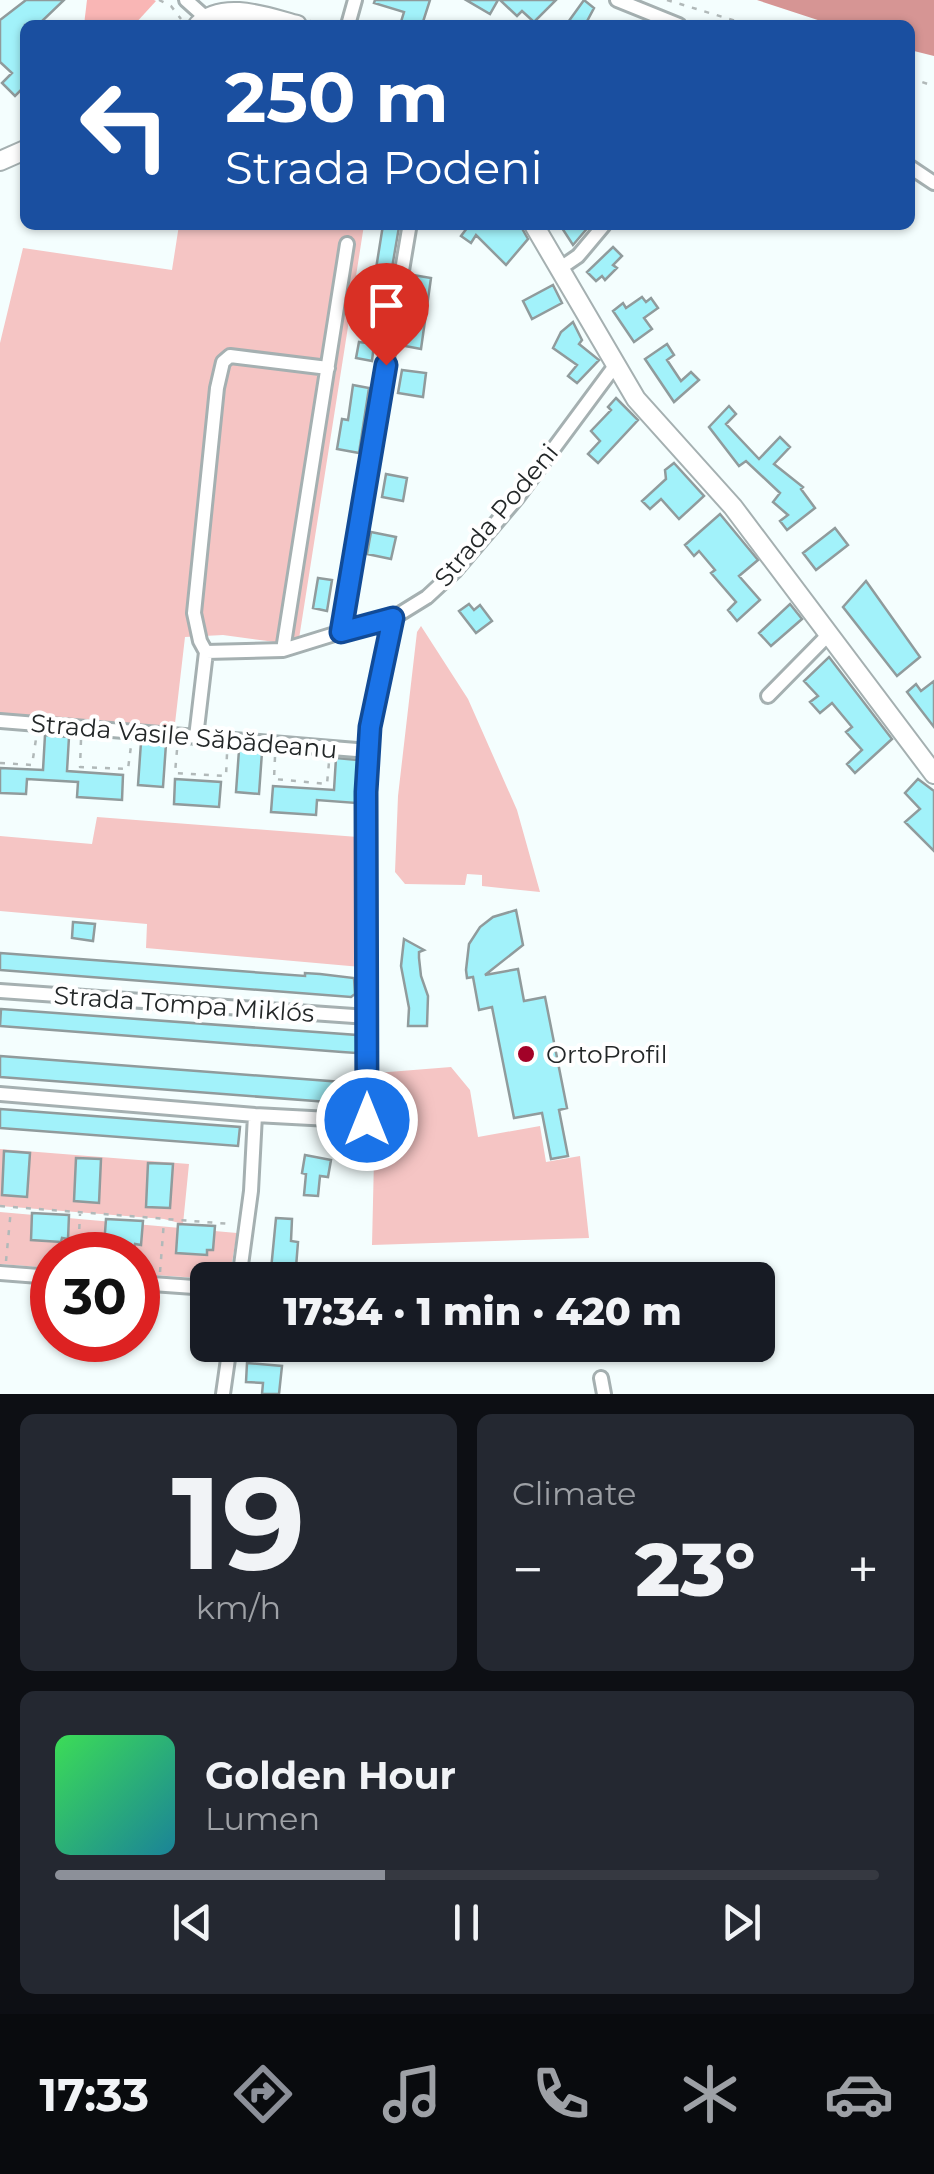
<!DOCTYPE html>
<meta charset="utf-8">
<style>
body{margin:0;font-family:Montserrat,sans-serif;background:#242831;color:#f1f3f6;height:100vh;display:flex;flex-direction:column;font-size:38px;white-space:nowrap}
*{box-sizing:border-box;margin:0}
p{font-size:32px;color:#9ea1a6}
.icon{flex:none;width:55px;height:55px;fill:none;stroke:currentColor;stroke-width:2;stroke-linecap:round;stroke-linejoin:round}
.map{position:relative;height:1394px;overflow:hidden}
.details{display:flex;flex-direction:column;gap:20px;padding:20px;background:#0d0f14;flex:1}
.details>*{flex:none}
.top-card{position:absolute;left:20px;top:20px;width:895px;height:210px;border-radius:15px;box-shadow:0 2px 8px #0004;background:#1a4fa0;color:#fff;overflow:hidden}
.speed{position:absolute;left:30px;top:1232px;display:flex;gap:20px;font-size:50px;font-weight:700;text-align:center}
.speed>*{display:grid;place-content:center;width:130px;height:130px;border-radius:50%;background:#171b24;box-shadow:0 2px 8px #0004;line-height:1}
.speed .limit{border:15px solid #d22;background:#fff;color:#111}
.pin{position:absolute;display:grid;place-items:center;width:85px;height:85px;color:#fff;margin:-102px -42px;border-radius:50% 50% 50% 0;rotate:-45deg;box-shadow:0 0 10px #0007}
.pin .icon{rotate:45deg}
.me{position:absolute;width:110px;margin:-55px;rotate:0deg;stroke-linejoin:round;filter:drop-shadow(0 0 8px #0008)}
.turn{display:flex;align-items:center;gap:35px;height:210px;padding:0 40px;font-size:45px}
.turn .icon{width:130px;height:130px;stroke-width:2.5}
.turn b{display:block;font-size:70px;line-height:85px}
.big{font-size:75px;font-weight:800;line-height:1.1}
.details .widget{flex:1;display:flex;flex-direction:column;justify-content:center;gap:15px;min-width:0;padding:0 35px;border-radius:15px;background:#242831}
.details .dial{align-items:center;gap:0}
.dial b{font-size:130px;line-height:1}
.song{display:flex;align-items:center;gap:30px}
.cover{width:120px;height:120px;border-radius:15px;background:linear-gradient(135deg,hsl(130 70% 55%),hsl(190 70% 35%))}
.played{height:10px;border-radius:5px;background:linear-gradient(90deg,#8c9099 40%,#363941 40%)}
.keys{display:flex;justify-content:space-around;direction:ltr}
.heat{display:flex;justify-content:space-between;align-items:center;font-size:55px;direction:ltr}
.details .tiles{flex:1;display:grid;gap:20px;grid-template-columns:1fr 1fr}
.widget:last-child{grid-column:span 2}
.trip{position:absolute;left:190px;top:1262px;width:585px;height:100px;border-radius:15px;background:#171b24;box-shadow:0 2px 8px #0004;font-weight:800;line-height:100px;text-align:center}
.dock{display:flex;height:160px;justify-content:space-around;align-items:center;background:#090b0e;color:#9ea1a6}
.dock .icon{width:70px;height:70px}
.dock .selected{color:#8c9099}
.dock b{font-size:45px;color:#f1f3f6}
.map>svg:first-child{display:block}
.green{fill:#f5c5c4}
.forest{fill:#f9b6b5}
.water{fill:#d69594}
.building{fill:#a2f2fa;stroke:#909b9c;stroke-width:2.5}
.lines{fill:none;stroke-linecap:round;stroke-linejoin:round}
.street-casing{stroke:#a5b0b1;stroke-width:18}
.secondary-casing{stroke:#a5b0b1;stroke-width:22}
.path{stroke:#b1b9b9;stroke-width:2.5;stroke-dasharray:5 8;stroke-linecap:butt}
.street{stroke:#fff;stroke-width:12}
.secondary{stroke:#fff;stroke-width:18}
.route-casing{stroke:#114b97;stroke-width:25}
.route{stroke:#1a73e8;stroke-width:18}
.poi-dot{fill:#a20228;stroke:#fff;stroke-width:4}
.labels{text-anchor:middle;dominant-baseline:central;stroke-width:8;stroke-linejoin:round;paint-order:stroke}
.street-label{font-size:25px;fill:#232728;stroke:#fff}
.poi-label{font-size:25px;fill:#232728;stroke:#fff;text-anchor:start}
</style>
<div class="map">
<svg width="934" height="1394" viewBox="0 0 934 1394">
<rect width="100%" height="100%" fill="#f4fefe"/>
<!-- green -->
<path class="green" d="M179,225H364L298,645L223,635L185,637L174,732L0,717V343L23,248L172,270Z
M421,626L468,699L517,810L540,892L482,886V875L467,874L465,885L405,884L395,872L398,796L417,632Z
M97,817L358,837L361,967L146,948L147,924L0,911V836L92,844Z
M451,1067L470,1090L478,1137L540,1126L546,1162L580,1156L589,1238L372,1245L376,1073Z
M0,1149L189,1164L183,1224L164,1219L0,1206Z
M0,1212L237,1233L229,1280L138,1274V1255H52V1268L0,1264Z"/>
<!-- forest -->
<path class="forest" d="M87,0H154L156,1L134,25H84Z"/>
<!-- water -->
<path class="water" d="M757,0H934V56L910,50V25H833Z"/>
<!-- building -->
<path class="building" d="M26,0H64L38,25H25V86L15,96L2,83L12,73L0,62V20Z
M375,0H430L422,25H400L404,12L374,3Z
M466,0H498L490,14Z
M500,0H556L534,22L522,11L517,16Z
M584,0L594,8L585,25H566Z
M383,225L399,227L386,303L371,300Z
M464,225H520L528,239L506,265L476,235L471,243L461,236L467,228Z
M560,225H590L573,245Z
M613,247L622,256L613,265L617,268L605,280L602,276L596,281L587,272Z
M413,275L431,278L421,349L405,346Z
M553,285L562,303L532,319L523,301Z
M642,297L646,302L651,298L658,308L644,318L652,329L634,342L613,311L623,303L626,308Z
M573,322L582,340L579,344L599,360L577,383L568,376L577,365L553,348L561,332Z
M359,342L374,344L372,361L356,358Z
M667,344L674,355L667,360L681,381L691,372L699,380L674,402L645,359Z
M402,370L426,373L423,397L398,393Z
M353,385L369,388L359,453L337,449L342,419L348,420Z
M616,398L638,420L598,463L588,454L600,441L591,431L611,410L608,407Z
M729,406L736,414L726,424L759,459L780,437L790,447L774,464L803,487L801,489L815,508L787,530L780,521L788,515L773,502L780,493L746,461L739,466L709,427Z
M674,463L704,496L679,519L661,499L650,509L642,501L666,479L665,470Z
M386,474L407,478L403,501L382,497Z
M720,514L758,560L739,576L760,600L737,621L728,610L736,602L711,573L715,570L699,551L694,556L685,545Z
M835,528L848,545L816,570L803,553Z
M371,532L396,537L391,559L367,554Z
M318,578L332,580L327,611L313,608Z
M866,581L920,657L897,676L843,607Z
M469,604L474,610L480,605L492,621L476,633L459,611Z
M790,604L802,619L771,646L759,633Z
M829,657L892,739L855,773L847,764L862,750L846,732L852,727L832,703L820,713L810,702L818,696L804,681Z
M934,681V727L907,692L916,684L921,691Z
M45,735L69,737L67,771L123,775L122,800L77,797L78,782L27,779L26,794L0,793V768L43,770Z
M141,742L166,744L163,787L138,785Z
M239,750L262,752L259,794L236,792Z
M336,758L358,760L356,803L317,800L316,815L271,812L273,786L334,790Z
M175,779L221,782L219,807L174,804Z
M918,779L934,791V851L905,822L920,809L905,793Z
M516,910L523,945L485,975L518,969L524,1001L545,997L567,1108L559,1110L568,1156L551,1159L542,1113L514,1118L492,1007L479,1010L473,977L467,978L466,970L469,944L480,927L493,917Z
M73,922L95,924L93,941L72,938Z
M404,939L424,950L419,952V958L421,976L428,996L427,1026H408L409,1008L401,966Z
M0,953L305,976V973L320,974L354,978L355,994L351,997L0,970Z
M1,1009L357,1035V1050L356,1053L342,1052L0,1026Z
M0,1056L355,1083L354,1104L0,1077Z
M0,1109L240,1127L238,1146L0,1128Z
M4,1151L30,1153L27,1197L2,1195Z
M305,1155L331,1160L328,1177L320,1176L318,1196L304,1195L306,1174L302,1173Z
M76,1158L101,1159L99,1203L74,1201Z
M148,1163L173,1164L170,1208L146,1207Z
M32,1213L69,1215L68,1239L62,1238L61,1242L31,1240Z
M276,1218L292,1219L291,1241L298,1242L295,1280H270Z
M106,1219L143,1221L141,1245L135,1244L134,1249L104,1246Z
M178,1224L215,1226L213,1250H207V1255L176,1253Z
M247,1363L282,1366L279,1394H262L263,1383L246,1382Z"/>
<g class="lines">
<defs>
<path id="street" d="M186,0L205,17
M617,0L679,25
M348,25L355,0
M910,167L934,183
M409,229L341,632L393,618L427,597L455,571L517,498L614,367
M559,269L578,256L604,225
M328,368L230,356L223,362L217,388L194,613L200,641L206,652L283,650L341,632
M283,650L347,244
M768,696L829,634
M0,721L369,751
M196,737L206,652
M0,991L368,1017
M0,1094L255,1115L367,1121L366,792L371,727L393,618
M0,1273L52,1277
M239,1280L251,1191L255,1115
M138,1283L208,1288
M601,1378L604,1394
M223,1394L230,1345"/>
<path id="secondary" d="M198,25C223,0 267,17 297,25
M0,161L25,150
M534,225L636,399L733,507L934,774"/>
</defs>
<!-- street casing -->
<use href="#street" class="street-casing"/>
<!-- secondary casing -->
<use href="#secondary" class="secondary-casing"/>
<!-- path -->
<path class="path" d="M159,0L171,6L181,19
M667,0L749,25
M310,21L324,25
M910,78L934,86
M81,740L80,767L128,769L131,746
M177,750L175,773L226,776L227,754
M275,757L274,779L327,784L329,762
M0,763L32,765L36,739
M0,1206L231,1224
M78,1255L80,1214
M6,1261L11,1209
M160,1272L164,1221"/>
<!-- street -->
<use href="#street" class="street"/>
<!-- secondary -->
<use href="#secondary" class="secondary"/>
</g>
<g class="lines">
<defs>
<path id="route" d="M367,1120L366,792L370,727L393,618L341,632L386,365"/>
</defs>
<!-- route casing -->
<use href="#route" class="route-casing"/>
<!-- route -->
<use href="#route" class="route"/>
</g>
<!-- markers -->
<circle class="poi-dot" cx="526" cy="1054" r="10"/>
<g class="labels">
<!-- street labels -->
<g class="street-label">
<text transform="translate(496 515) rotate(-50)">Strada Podeni</text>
<text transform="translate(184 736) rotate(5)">Strada Vasile Săbădeanu</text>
<text transform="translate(184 1004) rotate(4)">Strada Tompa Miklós</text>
</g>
<!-- poi labels -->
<g class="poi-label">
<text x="546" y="1054">OrtoProfil</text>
</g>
</g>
</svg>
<div class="speed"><div class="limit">30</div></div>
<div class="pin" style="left:386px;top:365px;background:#d93025"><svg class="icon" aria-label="arrive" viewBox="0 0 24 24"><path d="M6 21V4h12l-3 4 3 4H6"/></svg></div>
<svg class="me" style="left:367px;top:1120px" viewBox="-20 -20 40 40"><circle r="17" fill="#1a73e8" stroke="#fff" stroke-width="3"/><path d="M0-11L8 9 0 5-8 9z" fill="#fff"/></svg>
<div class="trip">17:34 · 1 min · 420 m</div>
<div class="top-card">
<div class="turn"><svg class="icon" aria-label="left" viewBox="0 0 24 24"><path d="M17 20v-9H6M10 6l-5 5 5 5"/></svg><div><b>250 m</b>Strada Podeni</div></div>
</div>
</div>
<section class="details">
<div class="tiles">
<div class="widget dial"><b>19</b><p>km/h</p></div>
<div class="widget"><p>Climate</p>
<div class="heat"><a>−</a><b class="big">23°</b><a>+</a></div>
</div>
<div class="widget">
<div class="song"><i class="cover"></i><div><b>Golden Hour</b><p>Lumen</p></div></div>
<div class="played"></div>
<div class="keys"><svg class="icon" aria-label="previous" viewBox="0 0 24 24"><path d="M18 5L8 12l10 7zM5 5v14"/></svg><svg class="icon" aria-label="pause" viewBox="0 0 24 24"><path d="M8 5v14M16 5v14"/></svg><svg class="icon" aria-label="next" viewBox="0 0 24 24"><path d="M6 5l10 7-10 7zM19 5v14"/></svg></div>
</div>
</div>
</section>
<nav class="dock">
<b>17:33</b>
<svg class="icon selected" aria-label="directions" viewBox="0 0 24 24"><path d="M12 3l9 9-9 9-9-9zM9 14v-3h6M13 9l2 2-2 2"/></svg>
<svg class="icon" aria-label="music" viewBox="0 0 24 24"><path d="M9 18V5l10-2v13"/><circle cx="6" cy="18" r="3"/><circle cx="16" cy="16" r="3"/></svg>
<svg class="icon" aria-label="phone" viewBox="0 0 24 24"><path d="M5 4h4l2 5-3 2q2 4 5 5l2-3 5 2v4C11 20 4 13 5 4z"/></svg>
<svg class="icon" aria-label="climate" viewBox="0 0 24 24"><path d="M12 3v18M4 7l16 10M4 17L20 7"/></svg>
<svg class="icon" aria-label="car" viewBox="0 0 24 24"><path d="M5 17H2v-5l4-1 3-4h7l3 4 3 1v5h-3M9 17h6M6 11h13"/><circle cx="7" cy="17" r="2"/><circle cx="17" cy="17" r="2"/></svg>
</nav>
